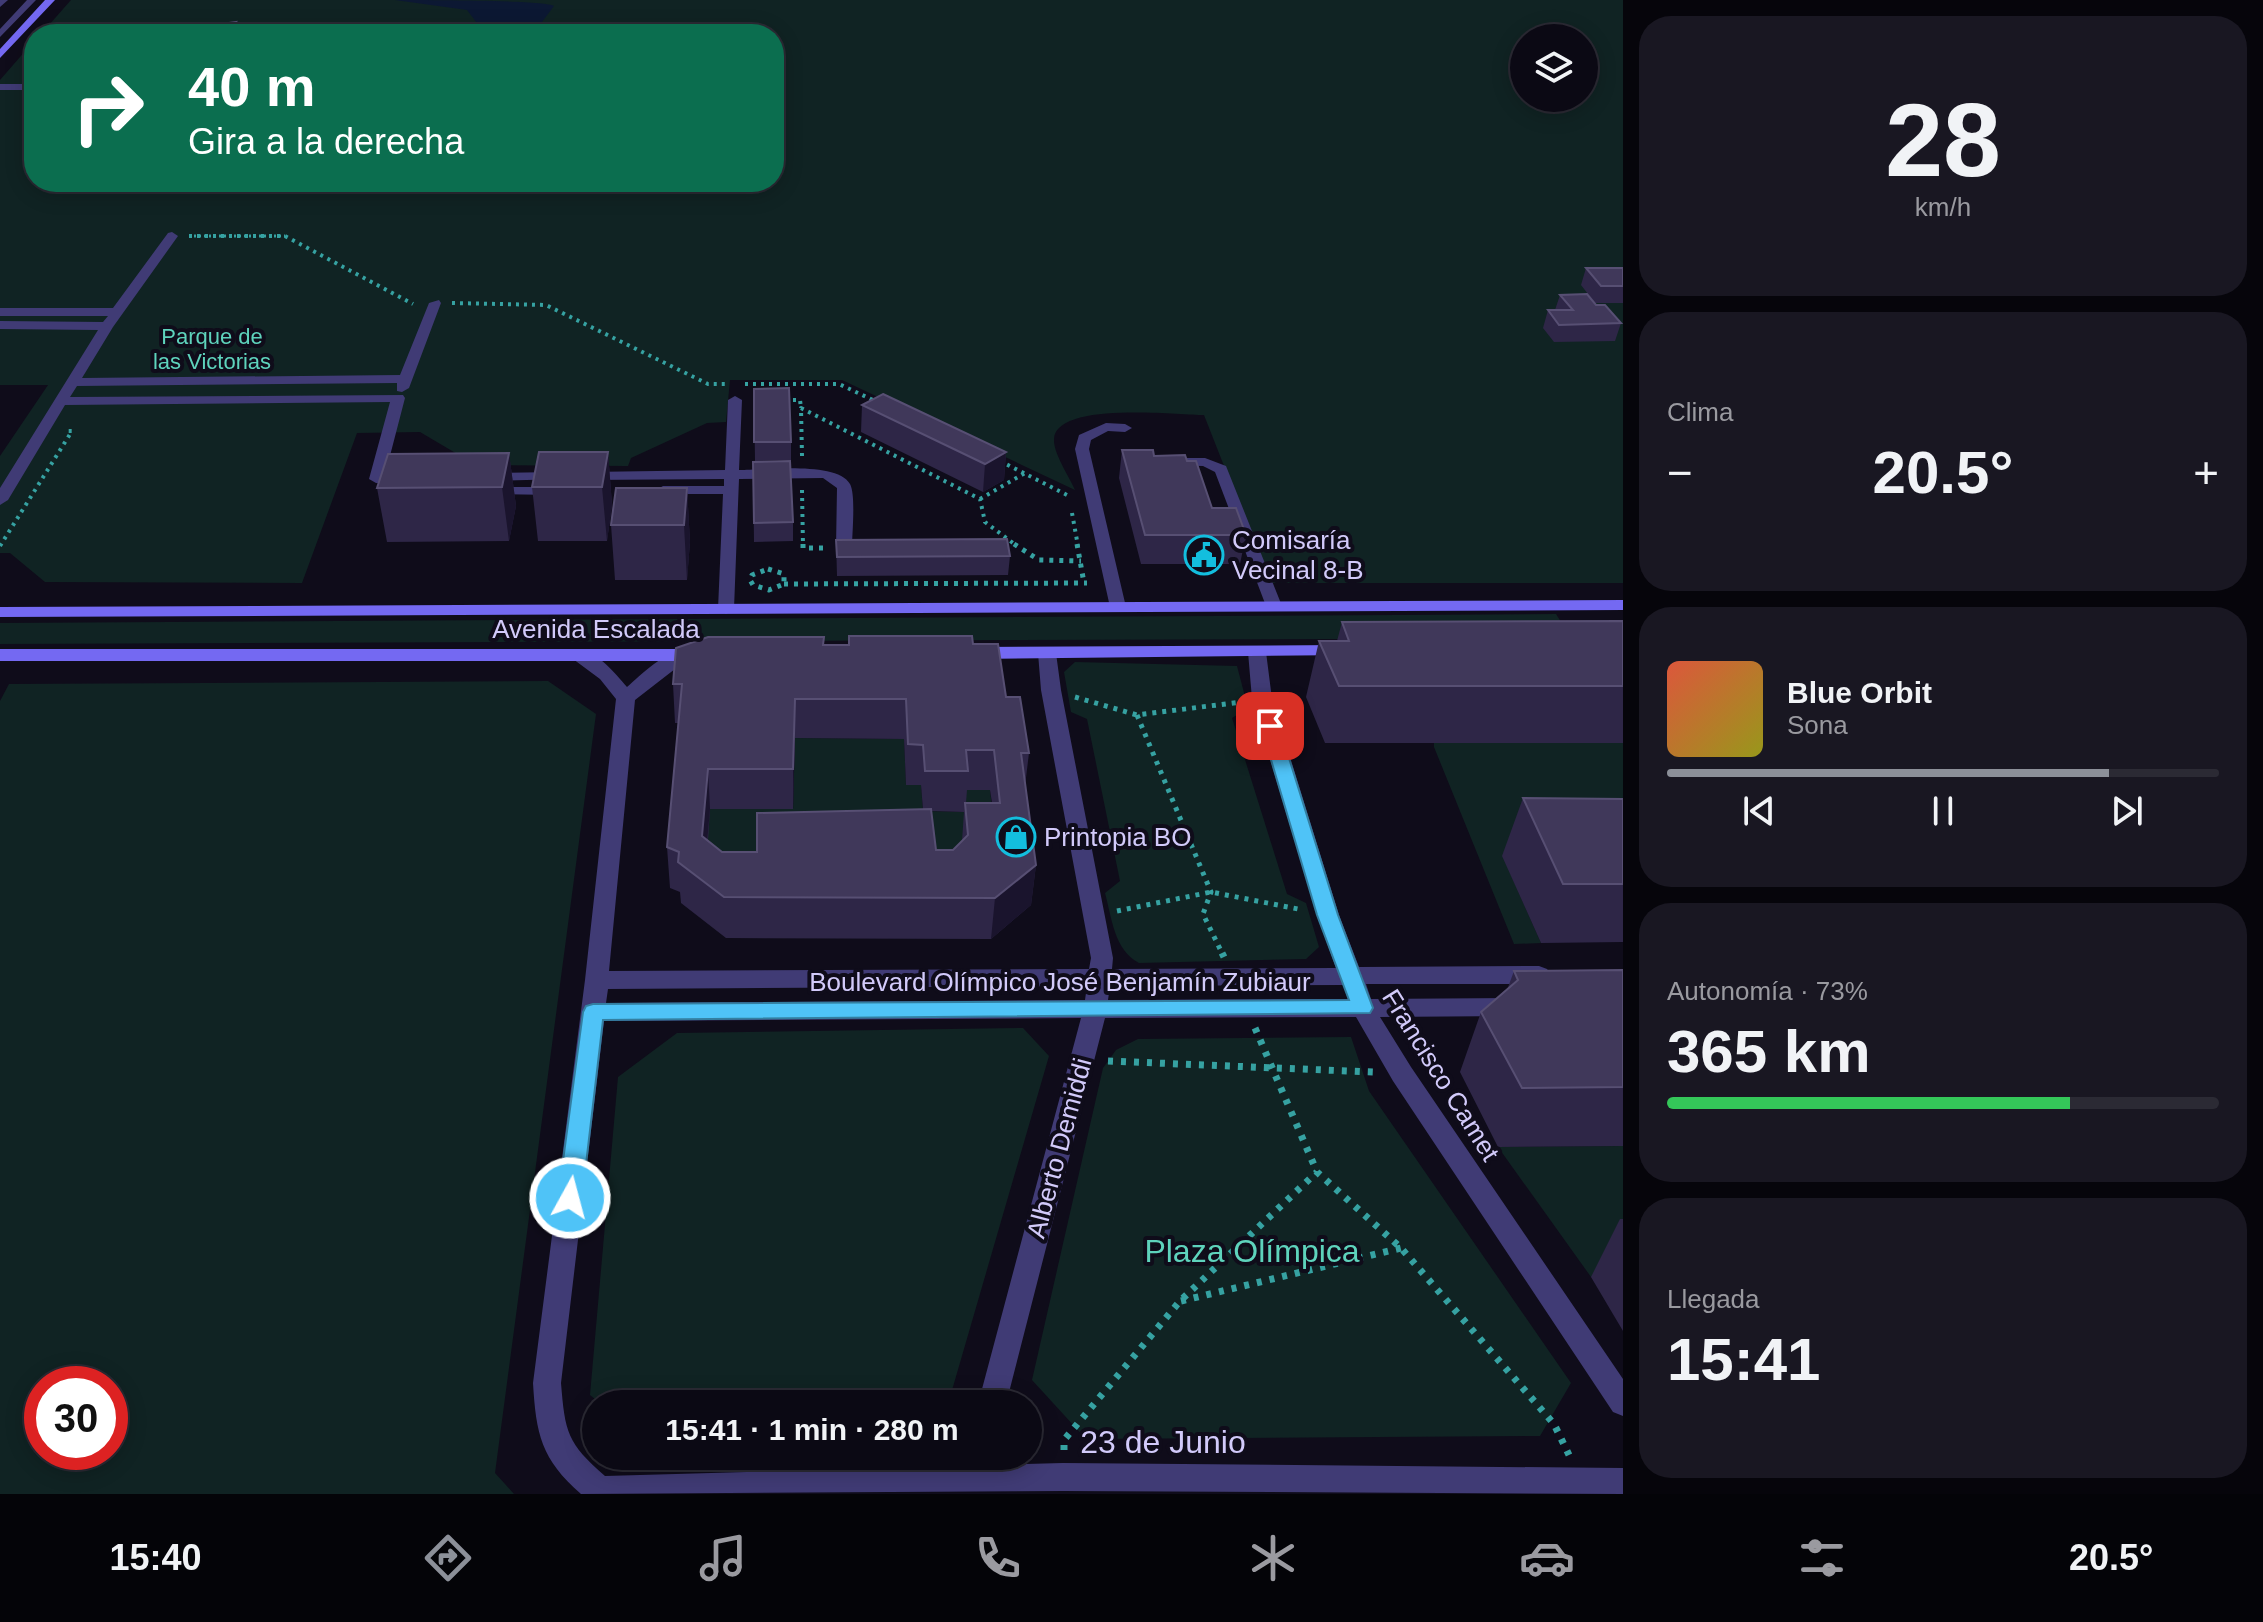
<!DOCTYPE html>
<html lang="es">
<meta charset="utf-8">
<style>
body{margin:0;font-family:Arial,sans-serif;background:#191722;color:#f1f3f6;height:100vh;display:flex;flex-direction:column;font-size:30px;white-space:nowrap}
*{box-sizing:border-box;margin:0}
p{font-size:26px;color:#9a9aa0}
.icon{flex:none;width:44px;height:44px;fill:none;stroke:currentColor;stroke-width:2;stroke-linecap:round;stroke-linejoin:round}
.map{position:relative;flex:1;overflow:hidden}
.panel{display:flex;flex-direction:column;gap:16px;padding:16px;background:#06050b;width:640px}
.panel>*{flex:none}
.top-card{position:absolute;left:24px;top:24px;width:760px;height:168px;border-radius:32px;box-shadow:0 4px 20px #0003,0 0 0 2px #2b2a34;background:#0b6e4f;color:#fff;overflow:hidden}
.tools{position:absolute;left:1510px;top:24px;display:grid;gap:16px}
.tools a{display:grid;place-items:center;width:88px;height:88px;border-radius:50%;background:#0b0914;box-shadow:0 4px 20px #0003,0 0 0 2px #2b2a34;font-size:40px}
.speed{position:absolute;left:24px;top:1366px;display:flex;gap:16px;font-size:40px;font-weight:700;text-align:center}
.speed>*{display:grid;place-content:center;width:104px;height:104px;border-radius:50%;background:#0b0914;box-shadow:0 4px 20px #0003,0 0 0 2px #2b2a34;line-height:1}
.speed .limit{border:12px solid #d22;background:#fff;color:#111}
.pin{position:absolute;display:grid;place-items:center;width:68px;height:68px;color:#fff;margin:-34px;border-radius:16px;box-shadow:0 4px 12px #0006}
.me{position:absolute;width:88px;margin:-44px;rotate:7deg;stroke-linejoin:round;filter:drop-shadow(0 0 6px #0008)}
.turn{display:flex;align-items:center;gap:28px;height:168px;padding:0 32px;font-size:36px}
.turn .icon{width:104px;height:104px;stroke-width:2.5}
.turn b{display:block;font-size:56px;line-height:68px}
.big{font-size:60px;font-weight:600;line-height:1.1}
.panel .tile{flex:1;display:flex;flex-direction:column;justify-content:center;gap:12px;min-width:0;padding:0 28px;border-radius:32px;background:#191722}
.panel .dial{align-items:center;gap:0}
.dial b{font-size:104px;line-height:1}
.song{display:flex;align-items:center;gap:24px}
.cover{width:96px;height:96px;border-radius:12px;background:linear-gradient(135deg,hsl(10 70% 55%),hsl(60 70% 35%))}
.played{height:8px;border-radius:4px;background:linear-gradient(90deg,#8c9099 80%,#2b2a34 80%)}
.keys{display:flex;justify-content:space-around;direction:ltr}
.heat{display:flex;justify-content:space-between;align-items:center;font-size:44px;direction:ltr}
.charge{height:12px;border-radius:6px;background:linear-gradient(90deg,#34c759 73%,#2b2a34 0)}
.trip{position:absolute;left:582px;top:1390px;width:460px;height:80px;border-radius:40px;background:#0b0914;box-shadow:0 4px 20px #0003,0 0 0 2px #2b2a34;font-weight:600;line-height:80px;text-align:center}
.tab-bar{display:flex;height:128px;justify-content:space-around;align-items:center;background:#040408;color:#9a9aa0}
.tab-bar .icon{width:56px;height:56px}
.tab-bar .selected{color:#8c9099}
.tab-bar b{font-size:36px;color:#f1f3f6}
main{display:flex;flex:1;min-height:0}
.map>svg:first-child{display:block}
.green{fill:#102323;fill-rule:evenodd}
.water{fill:#0c1833}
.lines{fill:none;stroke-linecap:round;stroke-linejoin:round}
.path-far3{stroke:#36a2a2;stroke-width:3;stroke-dasharray:2 3;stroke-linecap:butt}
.path-far2{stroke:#36a2a2;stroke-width:4;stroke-dasharray:3 5;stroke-linecap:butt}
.path-far1{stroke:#36a2a2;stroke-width:5;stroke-dasharray:4 6;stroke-linecap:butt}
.path{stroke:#36a2a2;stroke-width:7;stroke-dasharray:5 8;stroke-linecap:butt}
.service{fill:#403b75;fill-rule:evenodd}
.minor{fill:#403b75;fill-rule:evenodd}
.secondary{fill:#7469f2;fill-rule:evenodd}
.wall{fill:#2e2647;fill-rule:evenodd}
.shaded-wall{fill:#1a142d}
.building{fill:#40385a;stroke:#574f73;stroke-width:2;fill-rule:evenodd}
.route{fill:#4fc3f7;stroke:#337fa1;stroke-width:2}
.labels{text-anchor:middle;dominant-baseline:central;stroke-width:8;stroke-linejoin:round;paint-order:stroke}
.far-park-label{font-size:22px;fill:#5ed3bc;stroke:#0f0c1a}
.poi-label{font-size:26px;fill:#d2cafa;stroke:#0f0c1a;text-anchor:start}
.street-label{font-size:26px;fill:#d2cafa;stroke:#0f0c1a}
.near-park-label{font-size:32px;fill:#5ed3bc;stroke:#0f0c1a}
.near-street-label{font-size:32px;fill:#d2cafa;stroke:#0f0c1a}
</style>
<main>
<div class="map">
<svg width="1623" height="1494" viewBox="0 0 1623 1494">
<rect width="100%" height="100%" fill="#0f0c1a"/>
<!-- green -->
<path class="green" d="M71,0H1623V583H1270L1204,415C1177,415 1056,401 1054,439C1053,453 1069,476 1075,490L842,380H730L726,422L707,423L631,458L628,466L462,465L464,458L420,432L357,433L302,583L45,582L10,553H0V456L48,385H0V80L34,41V182H774V34H41ZM1524,38H1584V98H1524Z
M1556,614L1571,638L0,644V623Z
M1075,662L1237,666L1248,708L1232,718L1287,894L1306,903L1319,947L1306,959L1139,963C1114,950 1112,918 1105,893L1120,881L1087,719L1071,712L1064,672Z
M548,681L596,714L495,1473L514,1494H0V701L9,684ZM42,1384H110V1452H42Z
M795,738L904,739L906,784L921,785L923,811L965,812L963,790H990L996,844L964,876L704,877L710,809H793Z
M1434,741L1623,743V857H1503L1541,943L1514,944L1434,747Z
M1023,1028L1049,1056L948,1404H601L590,1395L618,1077L677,1033Z
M1351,1037L1369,1091L1571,1383L1540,1436L1086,1439L1032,1380L1103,1068L1116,1050L1138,1039Z
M1623,1146V1278L1591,1277L1498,1147Z"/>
<!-- water -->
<path class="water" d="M395,0C418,0 546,0 554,6L533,34L494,31L473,34L480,27L467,10Z"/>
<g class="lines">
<!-- path-far3 -->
<path class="path-far3" d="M189,236H285"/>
<!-- path-far2 -->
<path class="path-far2" d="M189,236H285L413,304
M452,303L546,305L708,384H727
M745,384H839L875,401
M785,400H800L801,408
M802,456L801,408L980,499L985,522L1017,546
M1000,461L1069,496
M802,490L803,546
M980,499L1025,473
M1072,513L1078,546
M0,546L72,431H65"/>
<!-- path-far1 -->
<path class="path-far1" d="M803,544V548H823
M1014,544L1039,560L1081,561
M1077,544L1084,583
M768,569L784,574V584L769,590L753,585L750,580L752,575Z
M784,584L1087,583
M1075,697L1137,715L1241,702
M1137,715L1211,892L1203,914L1223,955
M1117,911L1211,892L1303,910"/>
<!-- path -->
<path class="path" d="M1222,953L1224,957
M1255,1028L1317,1172L1401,1248L1554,1424L1569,1455
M1108,1061L1373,1072
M1181,1301L1401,1248
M1064,1450V1440L1180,1301L1317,1172"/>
<!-- service -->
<path class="service" d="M0,0H8L0,7Z
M27,0H36L0,37V29Z
M0,84H34V90H0Z
M172,232L178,236L113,327L82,378L400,375L429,303L439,300L441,303L409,388L402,392L397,391V383L77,386L70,397L403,395L405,398L385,475L408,476V482L376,483L369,479L390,402L65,405L8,500L0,505V488L98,330L0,329V321L103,322L108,316H0V308H113L168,233Z
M735,396L742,400L739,470C764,470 837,461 850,484C856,495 852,534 852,548L844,553L836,548L837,488L823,478L739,479L734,609L726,614L718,609L723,494H663L656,490L663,486H724V479L588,480L581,476L588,472L725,470L728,400Z
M1106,423L1125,424L1132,428L1125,432L1108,431L1091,440L1089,449L1126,607L1118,612L1110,607L1075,449L1079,435Z
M1172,458H1205L1226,466L1282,606L1280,609H1268L1266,606L1215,472L1203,466L1167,465L1165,462Z
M558,472L565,476L563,479L488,481L481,477L488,473Z
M491,487H554L561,491L554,495L486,494V488Z"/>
<!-- minor -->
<path class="minor" d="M1257,646L1266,652L1272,699L1339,915L1359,967L1539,966L1547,969L1551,975L1547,981L1539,984H1366L1371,999L1513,998L1521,1001L1525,1007L1521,1013L1513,1016L1380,1017L1411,1067L1623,1379V1416L1613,1412L1393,1081L1356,1017L1105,1018L1006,1404H978L1081,1018L604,1021L561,1383C565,1432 567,1443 605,1476L962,1466L964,1456H994L991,1465L1063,1463L1623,1468V1494L1063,1491L581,1494C541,1459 536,1434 533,1383L585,980L616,699L600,679L573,659L571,655L573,651C594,646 615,673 627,687C642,674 669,646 691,651L693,655L635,700L609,971L1089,969L1091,958L1041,690L1038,653L1047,647L1056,653L1061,690L1113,958L1112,969L1336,968L1317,915L1252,699L1248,652ZM1343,985L1348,999L1108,1000L1110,986ZM1087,986L1085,1000L606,1003L608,989Z"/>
<!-- secondary -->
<path class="secondary" d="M45,0H55L0,58V49Z
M1623,600V610L0,617V607Z
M1343,645L1350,647L1352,651L1350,655L975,659L966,653L975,647Z
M0,649H703L712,655L703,661H0Z"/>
</g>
<!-- wall -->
<path class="wall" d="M1586,268H1623V303H1595L1581,285Z
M1560,295L1596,305L1621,323L1615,341L1554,342L1543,328L1548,310H1555Z
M754,389L791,442V460L755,461Z
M862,405L1006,452L1004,480L983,492L861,432Z
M1122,450L1187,461L1212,508L1246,535L1240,564H1141L1119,478Z
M608,452L612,505L607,541H538L532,487Z
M509,453L516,506L509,541L387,542L377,488Z
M753,462L793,522V541L754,542Z
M687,488L690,542L687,580H615L611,525Z
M836,540L1010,556L1008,575L837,576Z
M1623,621V743H1325L1306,697L1319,641H1337L1342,622Z
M973,644L1006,697L1029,753L1025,786L1036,865L1031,905L991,939L726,938L681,903L680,892L670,888L667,847L678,723H675L673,684L824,645ZM795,738L904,739L906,785H921L923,810L757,852H722L708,840L710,809H793ZM967,790H990L992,803H966ZM931,811L964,812L962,841L953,850H936Z
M1523,798L1623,799V942L1541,943L1502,856Z
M1623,970V1146L1498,1147L1460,1072L1481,1012L1507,990L1514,971Z
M1620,1219H1623V1331L1591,1277Z"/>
<!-- shaded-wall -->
<path class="shaded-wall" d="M236,22L239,34H229Z
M608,452L612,505L607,541L602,487Z
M1006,452L1004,480L983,492L985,464Z
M509,453L516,506L509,541L502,487Z
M687,488L690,542L687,580L684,525Z
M795,699V738L793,809V769Z
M708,769L710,809L704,877L702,836Z
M1036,865L1031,905L991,939L995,898Z"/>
<!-- building -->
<path class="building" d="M236,22L229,34H195L200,27Z
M176,27L172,34H139L144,28Z
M1586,268H1623V286H1601Z
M1587,294L1596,305H1605L1621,323L1559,325L1548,310H1573L1560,295Z
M789,388L791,442H754V389Z
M883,394L1006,452L985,464L862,405Z
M1122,450H1153L1154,456L1185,455L1187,461H1196L1212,508H1236L1246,535H1145Z
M539,452H608L602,487H532Z
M509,453L502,487L377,488L388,454Z
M790,461L793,522L754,523L753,462Z
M616,488H687L684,525H611Z
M1007,539L1010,556L837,557L836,540Z
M1623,621V686H1339L1319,641H1349L1342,622Z
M849,636H972L973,644H998L1006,697H1020L1029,753H1021L1036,865L995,898L724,897L678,862L679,852L667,847L682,684H673L676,648L708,637H824L823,645H849ZM795,699H906L908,744L923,745L925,771H968L966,750H994L1000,803H965L968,835L953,850H936L931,809L757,813V852H722L702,836L708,769H793Z
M1523,798L1623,799V884H1563Z
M1623,970V1087L1522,1088L1481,1012L1518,980L1514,971Z"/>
<!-- route -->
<path class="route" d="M1270,720L1279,726L1338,915L1373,1008L1370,1013L603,1020L582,1198L579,1205L570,1208L562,1205L558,1198L583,1012L586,1006L593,1004L1349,1000L1317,915L1261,726Z"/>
<!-- icons -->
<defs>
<symbol id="civic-ring" viewBox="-11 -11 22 22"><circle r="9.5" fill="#0f0c1a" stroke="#13bede" stroke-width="1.5"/><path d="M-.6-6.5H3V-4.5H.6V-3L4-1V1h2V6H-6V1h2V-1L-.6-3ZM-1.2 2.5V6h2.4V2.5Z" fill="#13bede"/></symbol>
<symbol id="shop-ring" viewBox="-11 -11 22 22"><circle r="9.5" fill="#0f0c1a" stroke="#13bede" stroke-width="1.5"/><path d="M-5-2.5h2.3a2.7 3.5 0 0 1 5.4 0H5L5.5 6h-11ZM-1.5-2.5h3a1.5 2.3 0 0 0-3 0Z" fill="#13bede"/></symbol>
</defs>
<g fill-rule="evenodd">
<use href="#civic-ring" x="1182" y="533" width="44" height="44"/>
<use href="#shop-ring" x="994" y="815" width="44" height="44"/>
</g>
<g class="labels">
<!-- far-park labels -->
<g class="far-park-label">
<text x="212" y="336">Parque de<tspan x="212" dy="25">las Victorias</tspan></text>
</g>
<!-- poi labels -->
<g class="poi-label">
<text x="1232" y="540">Comisaría<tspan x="1232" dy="30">Vecinal 8-B</tspan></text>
<text x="1044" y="837">Printopia BO</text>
</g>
<!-- street labels -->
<g class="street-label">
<text x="596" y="629">Avenida Escalada</text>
<text x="1060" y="982">Boulevard Olímpico José Benjamín Zubiaur</text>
<text transform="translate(1441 1075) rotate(58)">Francisco Camet</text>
<text transform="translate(1059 1148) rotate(-75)">Alberto Demiddi</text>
</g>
<!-- near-park labels -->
<g class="near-park-label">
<text x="1252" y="1251">Plaza Olímpica</text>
</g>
<!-- near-street labels -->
<g class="near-street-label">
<text x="1163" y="1442">23 de Junio</text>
</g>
</g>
</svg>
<div class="tools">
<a><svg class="icon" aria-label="layers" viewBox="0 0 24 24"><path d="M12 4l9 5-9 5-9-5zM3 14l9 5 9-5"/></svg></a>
</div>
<div class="speed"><div class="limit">30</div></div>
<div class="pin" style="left:1270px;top:726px;background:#d93025"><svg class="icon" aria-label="arrive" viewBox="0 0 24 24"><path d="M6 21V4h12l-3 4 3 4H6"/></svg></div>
<svg class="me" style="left:570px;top:1198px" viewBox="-20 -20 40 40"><circle r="17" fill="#4fc3f7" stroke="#fff" stroke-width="3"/><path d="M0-11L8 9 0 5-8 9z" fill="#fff"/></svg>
<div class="trip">15:41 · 1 min · 280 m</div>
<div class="top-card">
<div class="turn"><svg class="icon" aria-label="right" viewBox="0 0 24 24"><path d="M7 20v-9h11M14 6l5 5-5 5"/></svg><div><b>40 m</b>Gira a la derecha</div></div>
</div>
</div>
<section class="panel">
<div class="tile dial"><b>28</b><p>km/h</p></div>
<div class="tile"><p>Clima</p>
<div class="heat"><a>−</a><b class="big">20.5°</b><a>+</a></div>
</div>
<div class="tile">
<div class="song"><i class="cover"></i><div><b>Blue Orbit</b><p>Sona</p></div></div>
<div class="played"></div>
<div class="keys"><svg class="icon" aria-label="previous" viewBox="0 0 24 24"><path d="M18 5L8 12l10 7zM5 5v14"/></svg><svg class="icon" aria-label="pause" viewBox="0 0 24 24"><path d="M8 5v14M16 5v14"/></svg><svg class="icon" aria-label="next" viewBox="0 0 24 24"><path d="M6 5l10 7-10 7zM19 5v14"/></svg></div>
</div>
<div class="tile"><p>Autonomía · 73%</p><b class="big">365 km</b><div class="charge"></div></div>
<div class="tile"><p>Llegada</p><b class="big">15:41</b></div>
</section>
</main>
<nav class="tab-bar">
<b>15:40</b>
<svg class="icon selected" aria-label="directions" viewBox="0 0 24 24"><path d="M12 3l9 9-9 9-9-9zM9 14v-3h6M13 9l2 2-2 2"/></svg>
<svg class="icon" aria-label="music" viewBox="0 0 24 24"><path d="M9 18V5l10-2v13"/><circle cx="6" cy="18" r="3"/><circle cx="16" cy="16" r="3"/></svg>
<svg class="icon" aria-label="phone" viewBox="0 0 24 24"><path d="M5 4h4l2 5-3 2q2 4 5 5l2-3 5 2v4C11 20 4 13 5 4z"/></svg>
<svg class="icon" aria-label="climate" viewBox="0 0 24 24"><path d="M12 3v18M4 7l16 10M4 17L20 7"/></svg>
<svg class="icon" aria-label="car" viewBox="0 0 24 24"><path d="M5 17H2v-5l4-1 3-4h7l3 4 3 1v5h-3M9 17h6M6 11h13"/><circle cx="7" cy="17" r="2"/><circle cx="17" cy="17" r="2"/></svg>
<svg class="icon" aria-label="filters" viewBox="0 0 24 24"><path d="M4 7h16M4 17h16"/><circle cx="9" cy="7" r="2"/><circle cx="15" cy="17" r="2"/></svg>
<b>20.5°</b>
</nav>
